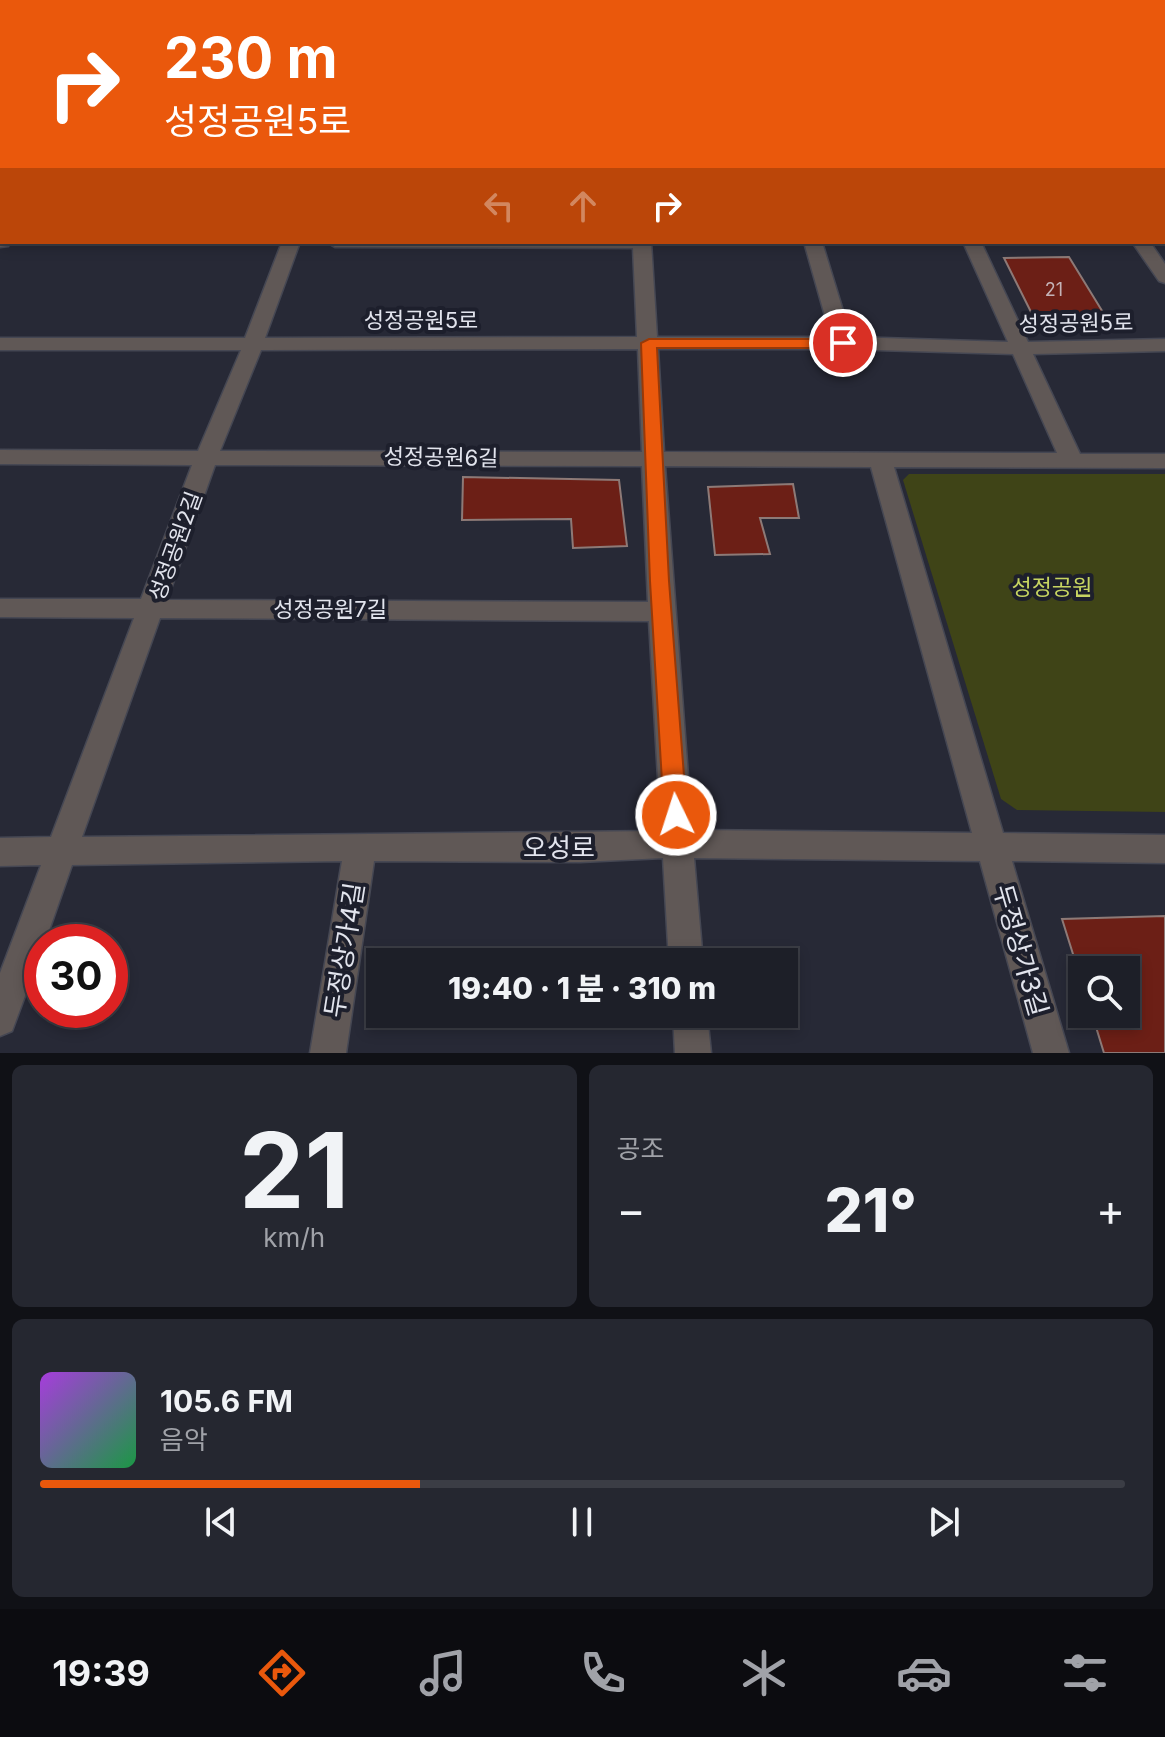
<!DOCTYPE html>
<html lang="ko">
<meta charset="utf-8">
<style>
body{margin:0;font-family:Inter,"Noto Sans KR",sans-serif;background:#252730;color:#f1f3f6;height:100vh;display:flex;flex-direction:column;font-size:30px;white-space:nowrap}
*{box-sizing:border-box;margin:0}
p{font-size:26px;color:#a0a2a8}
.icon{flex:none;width:44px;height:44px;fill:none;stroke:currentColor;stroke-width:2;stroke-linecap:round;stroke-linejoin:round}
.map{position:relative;height:1053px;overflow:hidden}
.sheet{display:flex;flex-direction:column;gap:12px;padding:12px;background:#101116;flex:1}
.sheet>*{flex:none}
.banner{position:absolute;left:0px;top:0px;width:1166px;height:244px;box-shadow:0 4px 12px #0003,0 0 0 2px #3b3d45;background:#ea580c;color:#fff;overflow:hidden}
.controls{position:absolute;left:1068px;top:956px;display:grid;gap:16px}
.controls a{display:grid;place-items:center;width:72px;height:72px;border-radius:0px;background:#1d1f28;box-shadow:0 4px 12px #0003,0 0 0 2px #3b3d45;font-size:40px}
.speed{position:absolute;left:24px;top:924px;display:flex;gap:16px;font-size:40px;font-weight:700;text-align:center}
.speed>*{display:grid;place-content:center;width:104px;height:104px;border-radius:50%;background:#1d1f28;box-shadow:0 4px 12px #0003,0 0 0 2px #3b3d45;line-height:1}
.speed .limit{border:12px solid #d22;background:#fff;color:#111}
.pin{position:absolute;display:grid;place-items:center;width:68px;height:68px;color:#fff;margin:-34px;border:4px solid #fff;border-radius:50%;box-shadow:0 2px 8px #0007}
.me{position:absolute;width:88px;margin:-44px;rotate:356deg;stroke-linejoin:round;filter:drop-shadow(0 0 6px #0008)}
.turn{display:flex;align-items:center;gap:28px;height:168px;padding:0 32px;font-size:36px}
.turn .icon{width:104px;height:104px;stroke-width:2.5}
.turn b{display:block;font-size:56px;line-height:68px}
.lanes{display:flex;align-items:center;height:76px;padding:0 32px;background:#0003;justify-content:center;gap:40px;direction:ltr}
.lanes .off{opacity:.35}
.big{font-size:60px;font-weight:800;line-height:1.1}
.sheet .tile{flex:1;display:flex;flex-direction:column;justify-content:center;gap:12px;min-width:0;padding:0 28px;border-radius:12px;background:#252730}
.sheet .dial{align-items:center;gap:0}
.dial b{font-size:104px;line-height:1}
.song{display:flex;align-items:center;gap:24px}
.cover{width:96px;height:96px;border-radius:12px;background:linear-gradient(135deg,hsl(280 70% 55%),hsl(140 70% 35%))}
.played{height:8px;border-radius:4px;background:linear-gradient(90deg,#ea580c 35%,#3b3d45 35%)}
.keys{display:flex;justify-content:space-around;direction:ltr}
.heat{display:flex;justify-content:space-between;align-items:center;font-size:44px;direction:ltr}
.sheet .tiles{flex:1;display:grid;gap:12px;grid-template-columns:1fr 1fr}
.tile:last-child{grid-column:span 2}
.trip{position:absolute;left:366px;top:948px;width:432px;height:80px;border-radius:0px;background:#1d1f28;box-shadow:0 4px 12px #0003,0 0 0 2px #3b3d45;font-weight:800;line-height:80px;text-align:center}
.menu{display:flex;height:128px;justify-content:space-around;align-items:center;background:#0c0c10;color:#a0a2a8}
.menu .icon{width:56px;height:56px}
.menu .on{color:#ea580c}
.menu b{font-size:36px;color:#f1f3f6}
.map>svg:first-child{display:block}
.green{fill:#3f4417}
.building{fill:#6c1f16;stroke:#8d7a77;stroke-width:2}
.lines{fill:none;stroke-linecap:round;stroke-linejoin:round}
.minor-casing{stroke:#454753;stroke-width:3}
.major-casing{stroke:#454753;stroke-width:3}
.minor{fill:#605856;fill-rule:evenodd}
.major{fill:#958581;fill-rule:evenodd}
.route{fill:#ea580c;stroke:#983908;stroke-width:2}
.labels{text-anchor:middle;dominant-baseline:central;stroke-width:8;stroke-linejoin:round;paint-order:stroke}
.number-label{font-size:18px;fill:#c4b3b7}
.street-label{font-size:22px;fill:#e2e4ed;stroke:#1d1f2c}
.park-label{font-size:22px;fill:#c7d561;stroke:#1d1f2c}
.near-street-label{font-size:26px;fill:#e2e4ed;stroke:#1d1f2c}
</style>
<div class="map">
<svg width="1165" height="1053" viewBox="0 0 1165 1053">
<rect width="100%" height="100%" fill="#272936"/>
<!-- green -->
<path class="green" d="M909,474H1165V812L1017,810L1001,799L903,480Z"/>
<!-- building -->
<path class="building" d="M1069,257L1112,327L1052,328L1035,320L1004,258Z
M463,477L619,480L627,546L573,548L571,519L462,520Z
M793,484L799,518H760L770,554L715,555L708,487Z
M1165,916V1053H1104L1092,1014H1126V970H1078L1062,919Z"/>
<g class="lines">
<defs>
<path id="minor" d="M4,0H21L3,2Z
M182,0H195L181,2Z
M271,0H284L270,2Z
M601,0H669L670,2H602Z
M817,0H829V2H817Z
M989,0H1001L1002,2H990Z
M0,74H2L0,84Z
M0,100H2V108H0Z
M2,169V180L0,181V170Z
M1164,169H1165V179H1164Z
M2,194V206H0V195Z
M0,237L2,242H11L8,246L0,247Z
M282,242H300L265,338L637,337L633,248L335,247L326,242H651L657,337H831L804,242H822L851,337L1008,342L963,242H981L1028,342L1165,339V351L1033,354L1080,454H1165V468L894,467L1003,833L1165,835V863L1012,861L1069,1053H1033L980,861L694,858L703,962H669L663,858L580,862L374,861L346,1053H310L342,861L72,865L45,942H42V950L12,1031L0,1036V973L41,865L0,866V838L51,837L134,618L0,617V599H141L192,465L0,464V450L198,451L241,350H0V338H245ZM638,349L642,452L220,451L261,350ZM658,349H843L1013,354L1057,453L664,452ZM215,465L642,466L648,602L167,600ZM665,466L871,467L972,833L692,830ZM160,618L649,621L661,831L82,837Z
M1132,242H1150L1165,264V283L1159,281Z
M673,1014H707L711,1053H675Z"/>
<path id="major" d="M1106,0H1119L1120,2H1107Z
M1164,69H1165V78H1164Z
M1164,88H1165V98H1164Z
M0,91H2V99H0Z
M1164,111H1165V119H1164Z"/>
</defs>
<!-- minor casing -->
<use href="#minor" class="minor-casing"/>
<!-- major casing -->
<use href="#major" class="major-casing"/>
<!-- minor -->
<use href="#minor" class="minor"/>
<!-- major -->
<use href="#major" class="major"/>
</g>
<!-- route -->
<path class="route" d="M649,339H843L850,343L843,348H657L669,581L687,815L684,822L676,825L667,822L664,815L650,581L641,343Z"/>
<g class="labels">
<!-- number labels -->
<g class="number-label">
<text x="1054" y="289">21</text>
</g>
<!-- street labels -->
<g class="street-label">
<text x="421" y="320">성정공원5로</text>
<text transform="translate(1076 323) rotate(-1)">성정공원5로</text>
<text transform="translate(441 457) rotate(1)">성정공원6길</text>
<text transform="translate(175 546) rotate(-70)">성정공원2길</text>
<text x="330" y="609">성정공원7길</text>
</g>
<!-- park labels -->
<g class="park-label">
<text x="1052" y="587">성정공원</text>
</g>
<!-- near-street labels -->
<g class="near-street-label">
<text x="559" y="847">오성로</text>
<text transform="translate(344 950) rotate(-81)">두정상가4길</text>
<text transform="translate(1021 950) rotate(74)">두정상가3길</text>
</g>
</g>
</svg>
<div class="controls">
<a><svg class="icon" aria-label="search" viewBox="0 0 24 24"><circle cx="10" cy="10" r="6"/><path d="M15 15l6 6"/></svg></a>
</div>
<div class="speed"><div class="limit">30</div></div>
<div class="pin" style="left:843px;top:343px;background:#d93025"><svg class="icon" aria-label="arrive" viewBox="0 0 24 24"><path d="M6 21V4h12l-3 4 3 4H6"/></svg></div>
<svg class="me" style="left:676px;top:815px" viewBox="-20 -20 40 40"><circle r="17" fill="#ea580c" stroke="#fff" stroke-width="3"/><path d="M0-11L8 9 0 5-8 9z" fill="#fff"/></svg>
<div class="trip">19:40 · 1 분 · 310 m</div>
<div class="banner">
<div class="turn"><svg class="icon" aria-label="right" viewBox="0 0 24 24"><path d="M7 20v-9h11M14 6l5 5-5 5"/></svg><div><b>230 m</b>성정공원5로</div></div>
<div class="lanes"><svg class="icon off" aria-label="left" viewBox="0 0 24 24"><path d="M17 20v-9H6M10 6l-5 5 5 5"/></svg><svg class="icon off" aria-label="ahead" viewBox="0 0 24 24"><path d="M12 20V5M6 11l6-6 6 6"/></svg><svg class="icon" aria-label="right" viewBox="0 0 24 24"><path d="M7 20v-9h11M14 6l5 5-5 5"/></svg></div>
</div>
</div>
<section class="sheet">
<div class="tiles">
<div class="tile dial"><b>21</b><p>km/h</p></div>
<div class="tile"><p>공조</p>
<div class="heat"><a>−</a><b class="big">21°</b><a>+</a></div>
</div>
<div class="tile">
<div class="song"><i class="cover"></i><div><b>105.6 FM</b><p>음악</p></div></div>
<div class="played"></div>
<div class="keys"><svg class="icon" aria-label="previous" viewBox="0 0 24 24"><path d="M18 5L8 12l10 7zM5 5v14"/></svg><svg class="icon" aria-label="pause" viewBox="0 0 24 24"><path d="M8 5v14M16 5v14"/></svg><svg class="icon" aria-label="next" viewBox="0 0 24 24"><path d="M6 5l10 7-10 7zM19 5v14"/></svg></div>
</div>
</div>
</section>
<nav class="menu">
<b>19:39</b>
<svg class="icon on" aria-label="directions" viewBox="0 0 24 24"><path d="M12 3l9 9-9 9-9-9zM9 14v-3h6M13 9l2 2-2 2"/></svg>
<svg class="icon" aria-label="music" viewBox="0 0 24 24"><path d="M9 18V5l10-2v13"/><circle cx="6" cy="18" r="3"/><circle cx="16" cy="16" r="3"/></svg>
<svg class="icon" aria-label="phone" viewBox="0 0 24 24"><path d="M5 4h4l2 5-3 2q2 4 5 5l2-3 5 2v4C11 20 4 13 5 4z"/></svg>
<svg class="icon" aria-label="climate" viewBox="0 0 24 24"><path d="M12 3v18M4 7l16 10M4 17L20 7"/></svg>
<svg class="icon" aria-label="car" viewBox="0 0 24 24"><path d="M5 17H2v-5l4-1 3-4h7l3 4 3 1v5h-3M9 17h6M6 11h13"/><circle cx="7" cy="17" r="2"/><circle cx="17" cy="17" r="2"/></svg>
<svg class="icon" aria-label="filters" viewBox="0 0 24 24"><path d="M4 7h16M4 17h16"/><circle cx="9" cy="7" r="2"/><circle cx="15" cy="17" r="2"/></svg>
</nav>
